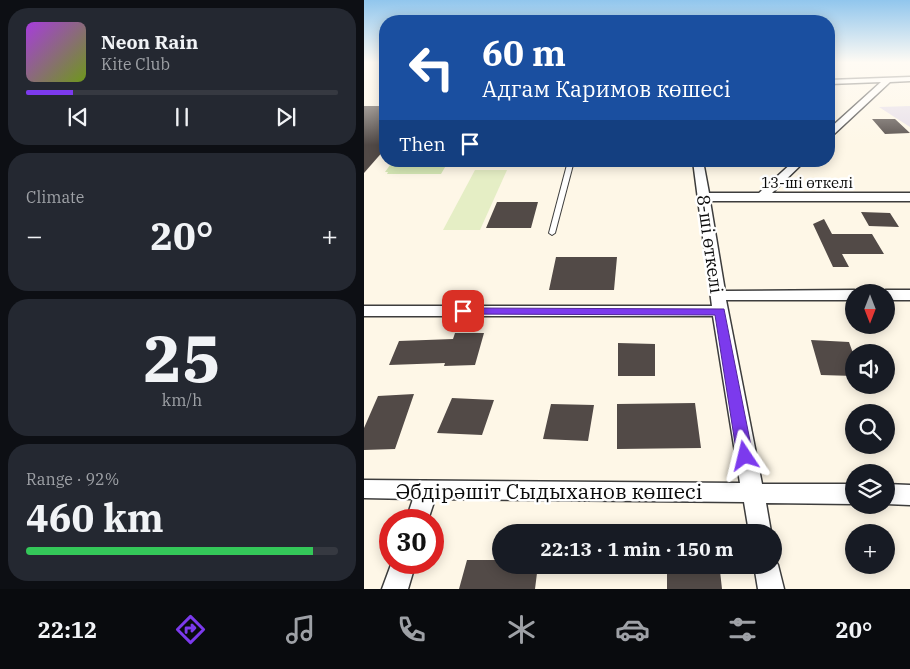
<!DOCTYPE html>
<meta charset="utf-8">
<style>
body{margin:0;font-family:"IBM Plex Serif",serif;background:#242831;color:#f1f3f6;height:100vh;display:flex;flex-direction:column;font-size:19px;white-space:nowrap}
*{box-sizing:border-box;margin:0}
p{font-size:16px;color:#9ea1a6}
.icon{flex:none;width:28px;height:28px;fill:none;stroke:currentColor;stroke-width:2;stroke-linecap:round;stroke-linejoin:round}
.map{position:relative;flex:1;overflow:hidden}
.side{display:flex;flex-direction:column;gap:8px;padding:8px;background:#0d0f14;width:364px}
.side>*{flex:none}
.banner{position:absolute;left:15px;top:15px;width:456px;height:152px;border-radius:20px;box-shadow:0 2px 12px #0003;background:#1a4fa0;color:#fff;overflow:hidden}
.needle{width:32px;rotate:180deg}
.tools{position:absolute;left:481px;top:284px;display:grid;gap:10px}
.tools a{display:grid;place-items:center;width:50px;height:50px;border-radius:50%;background:#171b24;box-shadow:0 2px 12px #0003;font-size:25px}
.speed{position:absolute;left:15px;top:509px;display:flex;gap:10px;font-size:25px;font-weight:700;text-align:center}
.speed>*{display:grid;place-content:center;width:65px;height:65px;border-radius:50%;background:#171b24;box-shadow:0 2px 12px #0003;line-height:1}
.speed .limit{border:8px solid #d22;background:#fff;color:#111}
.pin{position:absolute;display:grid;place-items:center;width:42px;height:42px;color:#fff;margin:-21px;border-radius:10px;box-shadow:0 2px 8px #0006}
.me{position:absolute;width:55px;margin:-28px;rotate:350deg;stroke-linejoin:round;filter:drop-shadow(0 0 4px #0008)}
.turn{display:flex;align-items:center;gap:18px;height:105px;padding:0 20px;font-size:22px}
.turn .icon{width:65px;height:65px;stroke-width:2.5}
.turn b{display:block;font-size:35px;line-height:42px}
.then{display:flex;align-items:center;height:48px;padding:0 20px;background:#0003;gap:10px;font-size:19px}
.big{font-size:38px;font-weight:800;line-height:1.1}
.side .card{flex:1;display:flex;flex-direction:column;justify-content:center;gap:8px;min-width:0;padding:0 18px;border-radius:20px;background:#242831}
.side .dial{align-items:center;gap:0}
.dial b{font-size:65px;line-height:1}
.song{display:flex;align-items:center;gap:15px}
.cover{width:60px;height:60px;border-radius:8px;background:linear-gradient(135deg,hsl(280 70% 55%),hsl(80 70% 35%))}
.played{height:5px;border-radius:2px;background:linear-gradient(90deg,#7c3aed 15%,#363941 15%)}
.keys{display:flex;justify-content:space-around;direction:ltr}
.heat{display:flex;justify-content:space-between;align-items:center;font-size:28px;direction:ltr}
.charge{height:8px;border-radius:4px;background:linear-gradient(90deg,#34c759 92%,#363941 0)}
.trip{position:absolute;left:128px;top:524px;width:290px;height:50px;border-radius:25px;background:#171b24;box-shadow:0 2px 12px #0003;font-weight:800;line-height:50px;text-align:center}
.dock{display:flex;height:80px;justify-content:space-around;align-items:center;background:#090b0e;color:#9ea1a6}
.dock .icon{width:35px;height:35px}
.dock .active{color:#7c3aed}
.dock b{font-size:22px;color:#f1f3f6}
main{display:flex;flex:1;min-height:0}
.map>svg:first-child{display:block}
.industrial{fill:#e6dee9}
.green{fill:#d4e6b4}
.pitch{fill:#e5eec5}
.building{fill:#524a47}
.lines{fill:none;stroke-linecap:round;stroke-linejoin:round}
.lane-casing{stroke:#3d3d3d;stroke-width:2}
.street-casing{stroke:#3d3d3d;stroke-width:3}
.lane{fill:#fff;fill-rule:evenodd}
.street{fill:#fff;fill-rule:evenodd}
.route{fill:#7c3aed;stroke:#51269a}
.labels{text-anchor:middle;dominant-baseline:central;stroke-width:5;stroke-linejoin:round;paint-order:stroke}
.far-street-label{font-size:15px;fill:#0a0a0a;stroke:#fff}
.street-label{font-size:18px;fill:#0a0a0a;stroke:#fff}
.near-street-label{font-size:21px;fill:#0a0a0a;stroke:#fff}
</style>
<main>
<section class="side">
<div class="card">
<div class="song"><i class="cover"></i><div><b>Neon Rain</b><p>Kite Club</p></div></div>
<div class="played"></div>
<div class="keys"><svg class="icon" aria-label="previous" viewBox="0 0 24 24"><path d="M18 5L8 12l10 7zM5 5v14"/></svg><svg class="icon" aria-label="pause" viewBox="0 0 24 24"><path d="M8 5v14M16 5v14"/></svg><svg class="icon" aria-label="next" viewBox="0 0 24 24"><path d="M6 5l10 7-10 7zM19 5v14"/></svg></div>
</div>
<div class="card"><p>Climate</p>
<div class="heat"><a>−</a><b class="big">20°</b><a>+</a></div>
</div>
<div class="card dial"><b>25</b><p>km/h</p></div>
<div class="card"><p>Range · 92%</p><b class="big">460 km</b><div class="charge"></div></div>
</section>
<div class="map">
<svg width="547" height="589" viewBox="0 0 547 589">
<rect width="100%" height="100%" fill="#fef7e7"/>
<!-- industrial -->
<path class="industrial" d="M546,106V127L515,107Z"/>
<!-- green -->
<path class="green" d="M29,161L84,162L77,174H23L24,172H21Z"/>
<!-- pitch -->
<path class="pitch" d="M111,170H143L116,230H79Z"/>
<!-- building -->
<path class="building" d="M0,106H21V149L0,173Z
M508,119H531L546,133L521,134Z
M133,202H174L167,228H122Z
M497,212L526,213L535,227L505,226Z
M460,219L468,234H508L520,254H478L485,267H469L449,224Z
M192,257H253L250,290H185Z
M91,333H120L111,365L80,366L81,363L25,365L35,341L89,339Z
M447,340L485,342L490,356V376L457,375Z
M254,343L291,344V376H254Z
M50,394L31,449L0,450V428L14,396Z
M88,398L130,400L118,435L73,433Z
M331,403L337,448L253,449V404Z
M187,404L230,405L224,441L179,439Z
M103,560H136V565H174L171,589H95Z
M303,570L356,571L358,589H303Z"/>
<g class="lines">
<defs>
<path id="lane" d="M204,161H210L191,233L188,235L185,233Z"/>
<path id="street" d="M547,77V81L526,82L468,136L465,137V129L517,82L465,84V80Z
M329,161H339L345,193H395L430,161H441L408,193H547V201H346L361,291L490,290L496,292H490V300H362L398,484H490V504L402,503L407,532H385L380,502L71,499L64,520H42L49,499L0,498V480L376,483L349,316H0V306H348Z
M522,290H547V300H522V292H516Z
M522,484L547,485V505L522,504Z
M409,556L414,565L420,589H394L390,565H409Z
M28,562H52L44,589H18Z"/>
</defs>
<!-- lane casing -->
<use href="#lane" class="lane-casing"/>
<!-- street casing -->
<use href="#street" class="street-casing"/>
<!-- lane -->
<use href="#lane" class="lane"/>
<!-- street -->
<use href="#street" class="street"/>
</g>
<!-- sky -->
<linearGradient id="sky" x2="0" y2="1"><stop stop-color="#91c6ed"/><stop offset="0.43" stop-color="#fffbf4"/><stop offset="1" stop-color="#fffbf4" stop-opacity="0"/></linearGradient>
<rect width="547" height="145" fill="url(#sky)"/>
<!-- route -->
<path class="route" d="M99,308L360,309L389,456L386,461L381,463L376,461L373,456L351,315L95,314L93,311Z"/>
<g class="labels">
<!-- far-street labels -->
<g class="far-street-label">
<text x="443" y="182">13-ші өткелі</text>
</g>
<!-- street labels -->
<g class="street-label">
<text transform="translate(346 244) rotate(82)">8-ші өткелі</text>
</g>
<!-- near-street labels -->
<g class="near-street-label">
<text x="185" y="491">Әбдірәшіт Сыдыханов көшесі</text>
</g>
</g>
</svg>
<div class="tools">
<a><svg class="needle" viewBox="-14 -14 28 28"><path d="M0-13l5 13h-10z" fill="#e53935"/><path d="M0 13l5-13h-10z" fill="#9ea1a6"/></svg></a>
<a><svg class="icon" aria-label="sound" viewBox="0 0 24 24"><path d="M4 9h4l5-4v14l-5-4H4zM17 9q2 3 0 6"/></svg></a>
<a><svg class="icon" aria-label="search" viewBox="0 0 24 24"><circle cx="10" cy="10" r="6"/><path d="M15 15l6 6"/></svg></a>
<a><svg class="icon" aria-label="layers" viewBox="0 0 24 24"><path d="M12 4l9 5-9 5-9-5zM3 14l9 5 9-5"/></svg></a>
<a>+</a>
</div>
<div class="speed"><div class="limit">30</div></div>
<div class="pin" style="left:99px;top:311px;background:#d93025"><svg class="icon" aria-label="arrive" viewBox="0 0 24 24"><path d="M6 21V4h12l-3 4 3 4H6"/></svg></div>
<svg class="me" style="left:381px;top:456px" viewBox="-20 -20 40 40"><path d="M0-17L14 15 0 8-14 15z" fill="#7c3aed" stroke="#fff" stroke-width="4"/></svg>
<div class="trip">22:13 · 1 min · 150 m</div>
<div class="banner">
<div class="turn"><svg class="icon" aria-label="left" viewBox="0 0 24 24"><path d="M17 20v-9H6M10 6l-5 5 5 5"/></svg><div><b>60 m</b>Адгам Каримов көшесі</div></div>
<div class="then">Then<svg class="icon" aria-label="arrive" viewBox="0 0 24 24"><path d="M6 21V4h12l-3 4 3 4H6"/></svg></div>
</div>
</div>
</main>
<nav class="dock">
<b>22:12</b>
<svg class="icon active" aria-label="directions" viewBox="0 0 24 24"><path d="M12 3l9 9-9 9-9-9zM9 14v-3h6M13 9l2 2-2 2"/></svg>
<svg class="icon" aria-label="music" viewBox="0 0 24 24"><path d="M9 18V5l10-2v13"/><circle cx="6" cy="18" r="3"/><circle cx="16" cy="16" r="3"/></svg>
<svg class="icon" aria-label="phone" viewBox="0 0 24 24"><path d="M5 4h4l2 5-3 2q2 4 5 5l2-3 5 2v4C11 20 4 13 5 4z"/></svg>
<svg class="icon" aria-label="climate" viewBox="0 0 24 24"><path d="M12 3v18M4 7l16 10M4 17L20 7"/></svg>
<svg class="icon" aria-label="car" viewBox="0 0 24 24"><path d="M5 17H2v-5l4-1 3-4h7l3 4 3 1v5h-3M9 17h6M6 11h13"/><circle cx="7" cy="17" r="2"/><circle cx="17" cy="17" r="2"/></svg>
<svg class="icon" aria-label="filters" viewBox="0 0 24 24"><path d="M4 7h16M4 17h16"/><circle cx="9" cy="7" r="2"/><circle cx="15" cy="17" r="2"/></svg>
<b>20°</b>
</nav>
